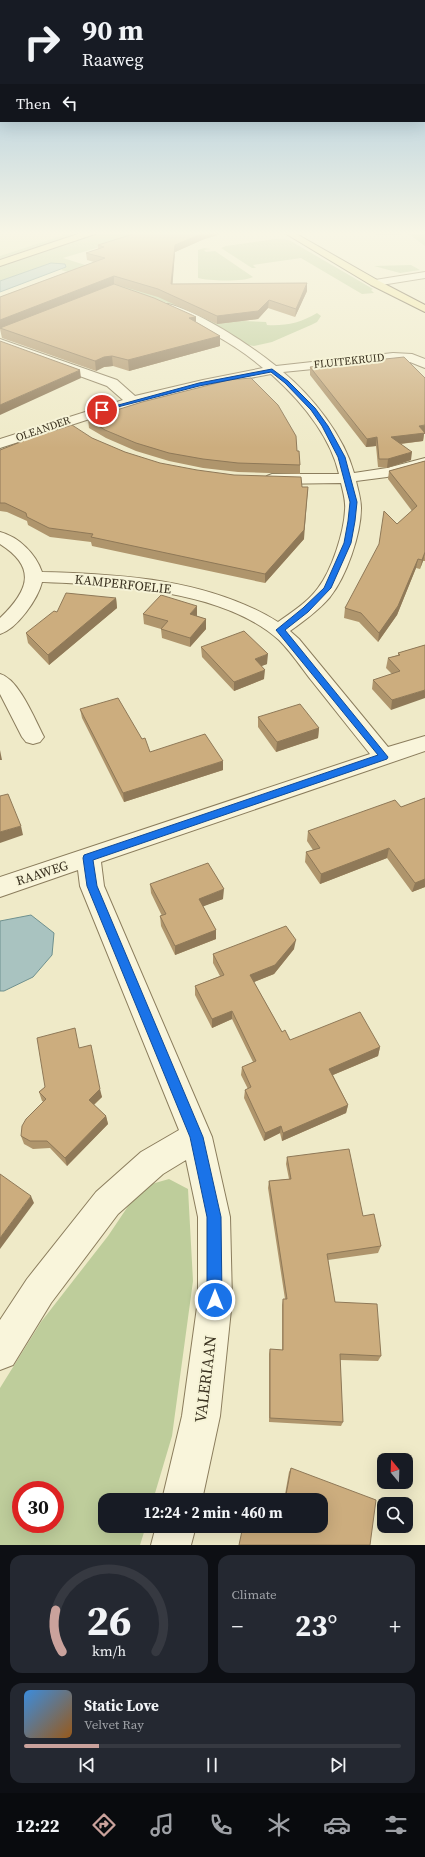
<!DOCTYPE html>
<meta charset="utf-8">
<style>
body{margin:0;font-family:"Source Serif 4",serif;background:#242831;color:#f1f3f6;height:100vh;display:flex;flex-direction:column;font-size:15px;white-space:nowrap}
*{box-sizing:border-box;margin:0}
p{font-size:13px;color:#9ea1a6}
.icon{flex:none;width:22px;height:22px;fill:none;stroke:currentColor;stroke-width:2;stroke-linecap:round;stroke-linejoin:round}
.map{position:relative;height:1545px;overflow:hidden}
.drawer{display:flex;flex-direction:column;gap:10px;padding:10px;background:#0d0f14;flex:1}
.drawer>*{flex:none}
.hud{position:absolute;left:0px;top:0px;width:425px;height:122px;box-shadow:0 4px 16px #0002;background:#171b24;color:#f1f3f6;overflow:hidden}
.needle{width:26px;rotate:341deg}
.buttons{position:absolute;left:377px;top:1453px;display:grid;gap:8px}
.buttons a{display:grid;place-items:center;width:36px;height:36px;border-radius:8px;background:#171b24;box-shadow:0 4px 16px #0002;font-size:20px}
.speed{position:absolute;left:12px;top:1481px;display:flex;gap:8px;font-size:20px;font-weight:700;text-align:center}
.speed>*{display:grid;place-content:center;width:52px;height:52px;border-radius:50%;background:#171b24;box-shadow:0 4px 16px #0002;line-height:1}
.speed .limit{border:6px solid #d22;background:#fff;color:#111}
.pin{position:absolute;display:grid;place-items:center;width:34px;height:34px;color:#fff;margin:-17px;border:2px solid #fff;border-radius:50%;box-shadow:0 1px 4px #0007}
.me{position:absolute;width:44px;margin:-22px;rotate:0deg;stroke-linejoin:round;filter:drop-shadow(0 0 3px #0008)}
.turn{display:flex;align-items:center;gap:14px;height:84px;padding:0 16px;font-size:18px}
.turn .icon{width:52px;height:52px;stroke-width:2.5}
.turn b{display:block;font-size:28px;line-height:34px}
.then{display:flex;align-items:center;height:38px;padding:0 16px;background:#0003;gap:8px;font-size:15px}
.big{font-size:30px;font-weight:700;line-height:1.1}
.drawer .tile{flex:1;display:flex;flex-direction:column;justify-content:center;gap:6px;min-width:0;padding:0 14px;border-radius:12px;background:#242831}
.drawer .dial{align-items:center;gap:0}
.dial svg{height:104px;overflow:visible;fill:none;stroke:#363941;stroke-width:7;stroke-linecap:round;text-anchor:middle}
.dial text{fill:#f1f3f6;stroke:none}
.song{display:flex;align-items:center;gap:12px}
.cover{width:48px;height:48px;border-radius:6px;background:linear-gradient(135deg,hsl(210 70% 55%),hsl(30 70% 35%))}
.played{height:4px;border-radius:2px;background:linear-gradient(90deg,#caa29c 20%,#363941 20%)}
.keys{display:flex;justify-content:space-around;direction:ltr}
.heat{display:flex;justify-content:space-between;align-items:center;font-size:22px;direction:ltr}
.drawer .tiles{flex:1;display:grid;gap:10px;grid-template-columns:1fr 1fr}
.tile:last-child{grid-column:span 2}
.trip{position:absolute;left:98px;top:1493px;width:230px;height:40px;border-radius:12px;background:#171b24;box-shadow:0 4px 16px #0002;font-weight:700;line-height:40px;text-align:center}
.dock{display:flex;height:64px;justify-content:space-around;align-items:center;background:#090b0e;color:#9ea1a6}
.dock .icon{width:28px;height:28px}
.dock .on{color:#caa29c}
.dock b{font-size:18px;color:#f1f3f6}
.map>svg:first-child{display:block}
.farmland{fill:#e3e4b5}
.green{fill:#becd9b;fill-rule:evenodd}
.water{fill:#a9c3c0;stroke:#6f918f}
.lines{fill:none;stroke-linecap:round;stroke-linejoin:round}
.minor-casing{stroke:#8b7d5d;stroke-width:2}
.major-casing{stroke:#594a30;stroke-width:2}
.minor{fill:#f9f5db;fill-rule:evenodd}
.major{fill:#f1e6a1;fill-rule:evenodd}
.wall{fill:#af956c}
.shaded-wall{fill:#8f7958}
.building{fill:#ccad7e;stroke:#8f7958}
.route{fill:#1a73e8;stroke:#114b97}
.labels{text-anchor:middle;dominant-baseline:central;stroke-width:4;stroke-linejoin:round;paint-order:stroke}
.far-street-label{font-size:11px;fill:#3b3220;stroke:#f6f3d7}
.street-label{font-size:13px;fill:#3b3220;stroke:#f6f3d7}
.near-street-label{font-size:16px;fill:#3b3220;stroke:#f6f3d7}
</style>
<div class="map">
<svg width="425" height="1545" viewBox="0 0 425 1545">
<rect width="100%" height="100%" fill="#efeac8"/>
<!-- farmland -->
<path class="farmland" d="M0,232H73L0,256Z"/>
<!-- green -->
<path class="green" d="M73,232H83L0,259V256Z
M98,232H150L63,258L120,276L243,321L266,322L267,325C285,326 301,323 317,313L321,316L317,322L311,325L272,342L254,346L248,345L218,327L167,303L136,292L61,270L66,267L51,263L0,281V265Z
M372,232H419L425,234V246L409,234L377,235Z
M276,239L289,240L373,289L371,290L374,293L362,294L301,258L253,265L256,268H252L221,248L226,246Z
M204,248L211,249L204,250L206,252L215,251L253,277C245,282 208,281 198,278V250Z
M411,265L420,270L400,273L374,266Z
M169,1179L188,1189L193,1281L172,1436L153,1500H105V1526H146L140,1545H0V1388L41,1322L108,1236L141,1187ZM21,1490H55V1524H21Z"/>
<!-- water -->
<path class="water" d="M51,263L65,264L66,267L0,292V281Z
M31,915L54,933L52,955L33,977L4,991H0V921Z"/>
<g class="lines">
<defs>
<path id="minor" d="M425,272V278L375,286L370,283L375,280Z
M168,304C200,312 250,345 276,366L393,353L412,354L425,359V368L410,362L393,361L283,372C312,396 344,436 354,473L387,468L425,458V467L387,477L356,481C358,490 361,499 361,508C361,535 346,577 330,597C319,610 304,621 290,631L299,639L388,747L425,736V751L101,862L104,886L212,1137L230,1217L232,1300L220,1416L202,1500H162L182,1416L198,1300V1217L186,1160L163,1174L118,1214L51,1303L13,1365L0,1370V1320L27,1279L96,1192L141,1152L179,1130L80,886L78,870L0,897V877L370,754C350,729 331,705 311,680C301,667 291,652 279,640C222,589 114,585 42,582C38,599 17,629 0,634V618C28,591 38,568 0,544V532C19,537 36,554 42,572C121,574 209,579 278,622C292,612 308,602 318,588C332,570 344,532 345,510C346,501 343,492 341,483L272,484L267,482L264,479L267,476L272,474H339C330,435 300,400 271,374L203,387L139,403L0,448V439L123,400L107,386L0,347V339L117,380L135,396L203,380L263,368C234,343 199,326 164,309L162,307L164,305Z
M0,674C19,679 35,720 44,737L40,742L33,744L26,742L22,737L0,694Z
M156,1526H196L191,1545H151Z"/>
<path id="major" d="M84,232H97L95,234L0,266V260Z
M283,232H293L379,281L425,305V312L371,285Z"/>
</defs>
<!-- minor casing -->
<use href="#minor" class="minor-casing"/>
<!-- major casing -->
<use href="#major" class="major-casing"/>
<!-- minor -->
<use href="#minor" class="minor"/>
<!-- major -->
<use href="#major" class="major"/>
</g>
<!-- wall -->
<path class="wall" d="M202,240L175,252L172,284L307,291L295,317L268,308L258,319L217,324L158,297L114,284L48,310L196,317V322L220,336V346L129,371L113,366L104,367L96,371L2,338L0,329V297L94,262L87,260L86,253L98,249V245Z
M310,367L424,434L423,441L401,444L411,460L387,468L378,467L376,446L366,447L310,375Z
M88,419L297,451L300,465V474L238,472L203,468L169,461L136,451L106,438L89,428Z
M53,431L92,438L304,539L265,583L92,546L91,542L50,537L28,525L27,521L7,512L0,511V450Z
M425,461V561H423L420,569L416,568L397,615L378,642L359,622L344,618L345,608L397,524L412,511L388,479L389,471Z
M116,598L117,608L49,665L28,643L26,633L57,612Z
M143,614L197,616L206,619V629L190,647L162,638L161,629L144,624Z
M425,645L391,710L372,689L373,680L392,674L386,668L388,658L398,655V653Z
M201,647L267,664L261,666L264,679L234,691L202,657Z
M80,709L142,739L150,752L223,770L124,802L82,718Z
M258,717L319,728L318,738L276,752L258,727Z
M425,798V887L412,892L387,858L320,884L305,862L306,852L313,850L307,841L308,831L401,807Z
M150,884L223,899L203,906L216,930V939L175,955L161,926L160,916H162L151,893Z
M294,949L274,974L254,982L282,1032L290,1040L380,1047L378,1056L333,1075L348,1105L346,1113L282,1141L280,1133L264,1141L244,1098L245,1090L248,1089L241,1075L242,1067L253,1062L232,1019L212,1028L195,995V986L220,976L213,963V954Z
M79,1048L102,1097L94,1105L106,1116L108,1124L67,1166L50,1148L33,1149L24,1144L21,1136L44,1102L42,1101L39,1092L45,1087Z
M287,1157L363,1216L381,1246L378,1253L328,1260L335,1302L381,1356L378,1361L340,1360L343,1422L341,1426L269,1422V1354L270,1349L282,1350V1305L283,1299H285L268,1188L269,1181L289,1179L286,1164Z
M291,1468L321,1500H284L289,1472Z"/>
<!-- shaded-wall -->
<path class="shaded-wall" d="M206,232H227L202,240L175,252L172,291L171,284L175,245Z
M114,276V284L0,329V320Z
M307,283V291L295,317L296,309Z
M269,300L268,308L258,319L217,324V316Z
M196,317V327L189,318Z
M220,336V346L129,371L128,360Z
M112,356L113,366L104,367L96,371L95,361L104,357Z
M80,370L81,378L0,415V405Z
M425,425V434H424L423,441L389,445L391,437L419,426Z
M377,437L376,446L366,447L367,439Z
M412,452L411,460L387,468L388,459Z
M308,487L304,539L265,583V574Z
M425,552L423,561L420,569L422,560Z
M418,559L416,568L397,615L378,642L379,633Z
M116,598L117,608L49,665L48,655Z
M197,606V616L190,624V614Z
M206,619V629L190,647V638Z
M268,654L267,664L254,669L255,659Z
M265,670L264,679L234,691V682Z
M425,690V698L391,710L392,700Z
M319,728L318,738L276,752L277,742Z
M0,750L2,760H0Z
M223,761V770L124,802L123,793Z
M21,826L23,835L0,843V832Z
M389,848L387,858L320,884L321,874Z
M425,879V887L412,892L415,883Z
M224,889L223,899L199,908V899Z
M216,930V939L175,955V946Z
M296,940L294,949L274,974L249,984L250,975Z
M232,1011V1019L212,1028V1019Z
M380,1047L378,1056L328,1077L329,1069Z
M100,1089L102,1097L90,1108L89,1100Z
M348,1105L346,1113L282,1141L283,1133Z
M106,1116L108,1124L67,1166L65,1158Z
M281,1126L280,1133L264,1141L265,1133Z
M31,1196L34,1203L0,1249V1238Z"/>
<!-- building -->
<path class="building" d="M140,232H206L175,245L171,284L307,283L296,309L269,300L258,311L217,316L158,289L114,276L0,320V297L105,258L86,253L104,247L98,245Z
M114,284L154,298L192,315L196,317L189,318L220,336L128,360L112,356L104,357L95,361L0,328Z
M0,341L80,370L0,405Z
M404,357L425,378V425L419,426L425,433L391,437L412,452L388,459H379L377,437L367,439L310,367Z
M251,378L278,405L296,436L297,451H299L300,465L238,463L203,459L169,453L136,443L105,430L88,419L142,402L229,380Z
M72,425L92,438L125,452L160,463L197,470L234,475L301,477L302,487H308L304,530L265,574L91,537L93,534L49,528L27,517L26,513L5,503H0V450L51,430L53,431Z
M425,461V552L422,560L418,559L398,606L379,633L361,613L345,608L379,544L384,511L397,524L417,506L389,471Z
M66,593L116,598L48,655L26,633L54,611L57,612Z
M161,595L197,606L190,614L206,619L190,638L161,629L168,621L143,614Z
M244,631L268,654L255,659L265,670L234,682L201,647Z
M425,645V690L392,700L373,680L400,671L388,658L400,655L398,653Z
M118,698L142,739L145,738L150,752L205,734L223,761L123,793L80,709Z
M300,704L319,728L277,742L258,717Z
M8,794L21,826L0,832V796Z
M425,798V879L415,883L389,848L321,874L306,852L320,848L308,831L395,800L401,807Z
M208,863L224,889L199,899L216,930L175,946L160,916L166,914L150,884Z
M286,926L296,940L275,965L250,975L282,1032L285,1030L290,1040L360,1012L380,1047L329,1069L348,1105L283,1133L281,1126L265,1133L245,1090L251,1087L242,1067L256,1061L232,1011L212,1019L195,986L224,975L213,954Z
M75,1028L79,1048L91,1045L100,1089L89,1100L106,1116L65,1158L47,1141H30L21,1136L22,1126L26,1119L46,1099L39,1092L45,1087L37,1038Z
M349,1149L363,1216L374,1214L381,1246L327,1254L335,1302L377,1304L381,1356L340,1354L343,1422L270,1418V1349L283,1350V1299H287L269,1181L291,1179L287,1157Z
M0,1174L31,1196L0,1238Z
M291,1468L376,1500L370,1545H239L243,1526H321V1500H285Z
M250,1494L267,1500H249Z"/>
<!-- sky -->
<linearGradient id="sky" x2="0" y2="1"><stop stop-color="#8fbad8"/><stop offset="0.52" stop-color="#f8f6e6"/><stop offset="1" stop-color="#f8f6e6" stop-opacity="0"/></linearGradient>
<rect width="425" height="448" fill="url(#sky)"/>
<!-- route -->
<path class="route" d="M272,369L288,381L315,408L328,426L345,457L357,502L355,521L351,543L331,588L308,612L285,630L388,757L387,759L93,860L97,886L203,1137L221,1217L222,1300L220,1305L215,1307L210,1305L207,1300V1217L190,1137L87,886L83,858L84,855L378,755L276,630L303,608L324,588L344,543L348,521L350,502L338,457L322,426L311,410L285,383L271,372L199,386L102,411L100,410L199,383Z"/>
<g class="labels">
<!-- far-street labels -->
<g class="far-street-label">
<text transform="translate(349 361) rotate(-6)">FLUITEKRUID</text>
<text transform="translate(43 429) rotate(-19)">OLEANDER</text>
</g>
<!-- street labels -->
<g class="street-label">
<text transform="translate(123 584) rotate(6)">KAMPERFOELIE</text>
<text transform="translate(42 873) rotate(-18)">RAAWEG</text>
</g>
<!-- near-street labels -->
<g class="near-street-label">
<text transform="translate(205 1379) rotate(-83)">VALERIAAN</text>
</g>
</g>
</svg>
<div class="buttons">
<a><svg class="needle" viewBox="-14 -14 28 28"><path d="M0-13l5 13h-10z" fill="#e53935"/><path d="M0 13l5-13h-10z" fill="#9ea1a6"/></svg></a>
<a><svg class="icon" aria-label="search" viewBox="0 0 24 24"><circle cx="10" cy="10" r="6"/><path d="M15 15l6 6"/></svg></a>
</div>
<div class="speed"><div class="limit">30</div></div>
<div class="pin" style="left:102px;top:410px;background:#d93025"><svg class="icon" aria-label="arrive" viewBox="0 0 24 24"><path d="M6 21V4h12l-3 4 3 4H6"/></svg></div>
<svg class="me" style="left:215px;top:1300px" viewBox="-20 -20 40 40"><circle r="17" fill="#1a73e8" stroke="#fff" stroke-width="3"/><path d="M0-11L8 9 0 5-8 9z" fill="#fff"/></svg>
<div class="trip">12:24 · 2 min · 460 m</div>
<div class="hud">
<div class="turn"><svg class="icon" aria-label="right" viewBox="0 0 24 24"><path d="M7 20v-9h11M14 6l5 5-5 5"/></svg><div><b>90 m</b>Raaweg</div></div>
<div class="then">Then<svg class="icon" aria-label="left" viewBox="0 0 24 24"><path d="M17 20v-9H6M10 6l-5 5 5 5"/></svg></div>
</div>
</div>
<section class="drawer">
<div class="tiles">
<div class="tile dial"><svg viewBox="0 0 100 80">
<path d="M14 69A42 42 0 1 1 86 69"/>
<path d="M14 69A42 42 0 0 1 9 37" stroke="#caa29c"/>
<text x="50" y="56" font-size="32" font-weight="700">26</text>
<text x="50" y="72" font-size="11">km/h</text>
</svg></div>
<div class="tile"><p>Climate</p>
<div class="heat"><a>−</a><b class="big">23°</b><a>+</a></div>
</div>
<div class="tile">
<div class="song"><i class="cover"></i><div><b>Static Love</b><p>Velvet Ray</p></div></div>
<div class="played"></div>
<div class="keys"><svg class="icon" aria-label="previous" viewBox="0 0 24 24"><path d="M18 5L8 12l10 7zM5 5v14"/></svg><svg class="icon" aria-label="pause" viewBox="0 0 24 24"><path d="M8 5v14M16 5v14"/></svg><svg class="icon" aria-label="next" viewBox="0 0 24 24"><path d="M6 5l10 7-10 7zM19 5v14"/></svg></div>
</div>
</div>
</section>
<nav class="dock">
<b>12:22</b>
<svg class="icon on" aria-label="directions" viewBox="0 0 24 24"><path d="M12 3l9 9-9 9-9-9zM9 14v-3h6M13 9l2 2-2 2"/></svg>
<svg class="icon" aria-label="music" viewBox="0 0 24 24"><path d="M9 18V5l10-2v13"/><circle cx="6" cy="18" r="3"/><circle cx="16" cy="16" r="3"/></svg>
<svg class="icon" aria-label="phone" viewBox="0 0 24 24"><path d="M5 4h4l2 5-3 2q2 4 5 5l2-3 5 2v4C11 20 4 13 5 4z"/></svg>
<svg class="icon" aria-label="climate" viewBox="0 0 24 24"><path d="M12 3v18M4 7l16 10M4 17L20 7"/></svg>
<svg class="icon" aria-label="car" viewBox="0 0 24 24"><path d="M5 17H2v-5l4-1 3-4h7l3 4 3 1v5h-3M9 17h6M6 11h13"/><circle cx="7" cy="17" r="2"/><circle cx="17" cy="17" r="2"/></svg>
<svg class="icon" aria-label="filters" viewBox="0 0 24 24"><path d="M4 7h16M4 17h16"/><circle cx="9" cy="7" r="2"/><circle cx="15" cy="17" r="2"/></svg>
</nav>
